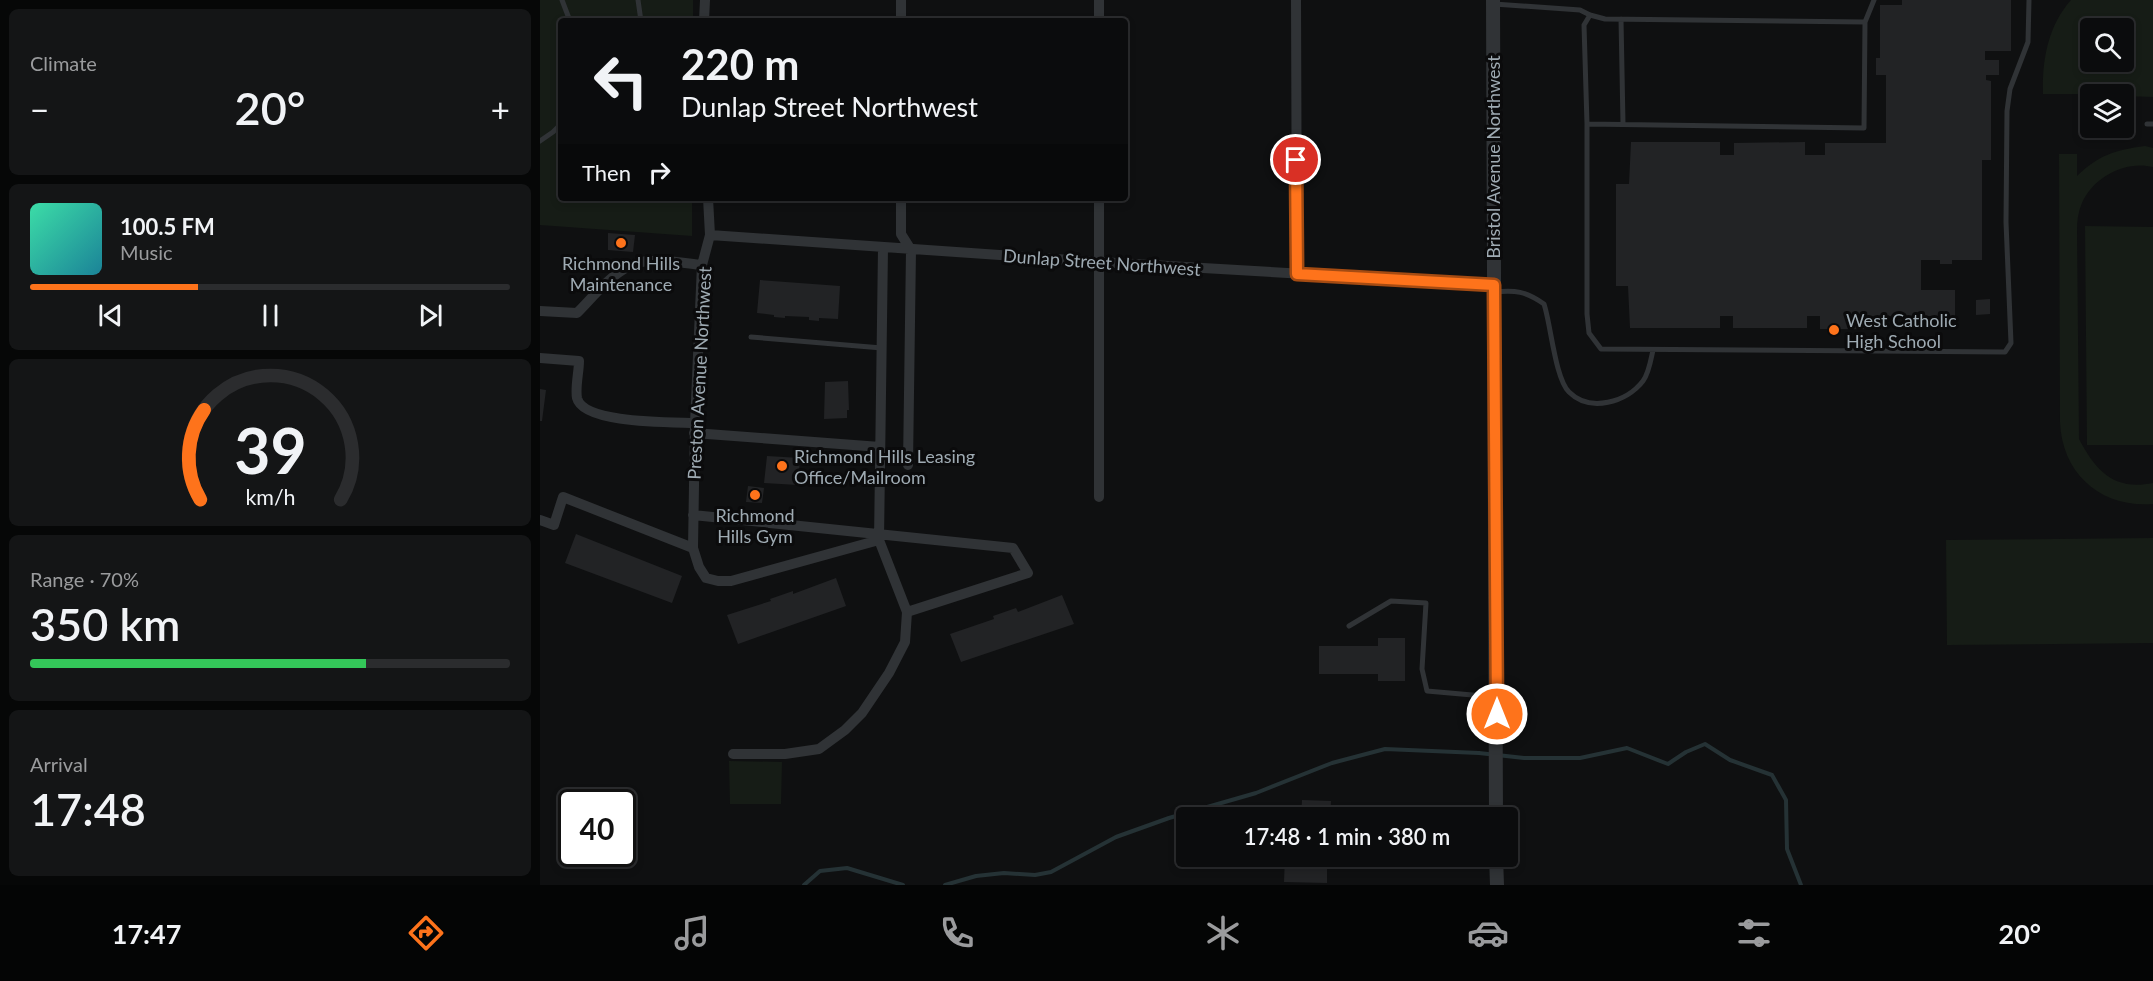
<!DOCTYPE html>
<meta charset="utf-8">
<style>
body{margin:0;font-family:Lato,sans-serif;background:#141516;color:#f1f3f6;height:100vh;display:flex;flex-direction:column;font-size:22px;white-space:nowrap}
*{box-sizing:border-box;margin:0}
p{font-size:20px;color:#9a9b9d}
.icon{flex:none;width:33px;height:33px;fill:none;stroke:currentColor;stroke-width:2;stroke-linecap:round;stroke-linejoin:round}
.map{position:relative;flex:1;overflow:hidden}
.details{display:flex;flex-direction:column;gap:9px;padding:9px;background:#060707;width:540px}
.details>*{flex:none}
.top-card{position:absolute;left:18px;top:18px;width:570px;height:183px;border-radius:6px;box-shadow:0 3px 9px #0003,0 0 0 2px #2b2c2e;background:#0b0c0d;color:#f1f3f6;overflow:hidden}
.fabs{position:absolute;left:1540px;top:18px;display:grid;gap:12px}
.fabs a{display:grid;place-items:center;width:54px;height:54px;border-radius:6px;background:#0b0c0d;box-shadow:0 3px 9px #0003,0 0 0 2px #2b2c2e;font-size:30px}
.speed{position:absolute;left:18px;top:789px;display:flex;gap:12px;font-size:30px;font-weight:700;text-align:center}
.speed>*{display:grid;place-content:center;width:78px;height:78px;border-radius:50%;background:#0b0c0d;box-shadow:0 3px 9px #0003,0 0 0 2px #2b2c2e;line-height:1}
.speed .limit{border:3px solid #111;border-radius:9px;background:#fff;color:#111}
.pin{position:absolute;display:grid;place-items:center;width:51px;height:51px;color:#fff;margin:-26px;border:3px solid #fff;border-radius:50%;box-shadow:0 2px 6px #0007}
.me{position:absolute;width:66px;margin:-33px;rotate:0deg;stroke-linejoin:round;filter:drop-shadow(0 0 4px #0008)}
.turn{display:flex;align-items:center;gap:21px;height:126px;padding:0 24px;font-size:27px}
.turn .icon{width:78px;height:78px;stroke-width:2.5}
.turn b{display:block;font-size:42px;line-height:51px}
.then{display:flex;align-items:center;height:57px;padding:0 24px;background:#0003;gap:12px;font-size:22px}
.big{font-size:45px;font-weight:600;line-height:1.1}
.details .card{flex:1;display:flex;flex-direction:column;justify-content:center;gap:9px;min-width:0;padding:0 21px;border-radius:9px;background:#141516}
.details .dial{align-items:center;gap:0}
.dial svg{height:156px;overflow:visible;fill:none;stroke:#2b2c2e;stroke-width:7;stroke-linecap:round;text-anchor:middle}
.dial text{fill:#f1f3f6;stroke:none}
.song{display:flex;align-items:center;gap:18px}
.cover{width:72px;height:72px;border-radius:9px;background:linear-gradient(135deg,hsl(160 70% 55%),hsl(190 70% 35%))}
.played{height:6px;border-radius:3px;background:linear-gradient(90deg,#fe731b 35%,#2b2c2e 35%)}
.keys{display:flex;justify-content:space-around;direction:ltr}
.heat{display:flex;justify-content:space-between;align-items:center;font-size:33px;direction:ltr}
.charge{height:9px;border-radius:4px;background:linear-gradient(90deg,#34c759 70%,#2b2c2e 0)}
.trip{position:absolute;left:636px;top:807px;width:342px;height:60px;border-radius:6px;background:#0b0c0d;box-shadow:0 3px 9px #0003,0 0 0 2px #2b2c2e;font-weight:600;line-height:60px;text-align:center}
.dock{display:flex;height:96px;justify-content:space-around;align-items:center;background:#040505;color:#9a9b9d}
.dock .icon{width:42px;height:42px}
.dock .on{color:#fe731b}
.dock b{font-size:27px;color:#f1f3f6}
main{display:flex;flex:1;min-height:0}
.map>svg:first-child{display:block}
.green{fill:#161c16;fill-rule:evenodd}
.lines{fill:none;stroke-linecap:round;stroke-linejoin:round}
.stream{stroke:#253235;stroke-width:4}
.building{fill:#222325}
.service{stroke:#303336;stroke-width:5}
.minor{stroke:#303336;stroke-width:10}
.tertiary{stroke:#303336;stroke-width:14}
.route-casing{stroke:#a54b12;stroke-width:15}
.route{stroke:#fe731b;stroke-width:10}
.poi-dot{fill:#fe731b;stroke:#0b0b0c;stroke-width:2}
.labels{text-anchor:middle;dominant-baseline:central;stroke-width:6;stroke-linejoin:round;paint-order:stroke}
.street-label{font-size:18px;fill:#9fabb3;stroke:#0b0b0c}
.poi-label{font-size:18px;fill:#9fabb3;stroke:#0b0b0c}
</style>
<main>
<section class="details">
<div class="card"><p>Climate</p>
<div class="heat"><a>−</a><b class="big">20°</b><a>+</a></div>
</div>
<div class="card">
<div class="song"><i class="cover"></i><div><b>100.5 FM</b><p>Music</p></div></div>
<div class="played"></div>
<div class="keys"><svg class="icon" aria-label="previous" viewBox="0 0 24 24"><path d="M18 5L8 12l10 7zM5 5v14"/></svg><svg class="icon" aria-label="pause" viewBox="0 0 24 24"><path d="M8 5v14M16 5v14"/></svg><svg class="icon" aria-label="next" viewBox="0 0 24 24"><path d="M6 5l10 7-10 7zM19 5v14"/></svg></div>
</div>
<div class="card dial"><svg viewBox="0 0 100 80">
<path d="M14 69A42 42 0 1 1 86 69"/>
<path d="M14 69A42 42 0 0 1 16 23" stroke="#fe731b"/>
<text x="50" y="56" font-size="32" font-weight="700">39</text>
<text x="50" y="72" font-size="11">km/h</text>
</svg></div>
<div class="card"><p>Range · 70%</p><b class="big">350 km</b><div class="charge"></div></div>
<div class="card"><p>Arrival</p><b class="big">17:48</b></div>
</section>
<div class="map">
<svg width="1613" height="885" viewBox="0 0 1613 885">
<rect width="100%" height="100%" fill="#0f1011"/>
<!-- green -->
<path class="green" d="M0,0H153V21H21V198H152V236L0,225Z
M1531,0H1613V97L1584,96V94H1503C1502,60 1508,26 1531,0ZM1584,28V62H1551V28Z
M1605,146L1613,148V167C1586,160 1553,177 1542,203C1538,212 1537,221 1537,230L1539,439C1556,471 1574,491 1613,483V504C1561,508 1522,474 1520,422L1519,154H1537V176C1559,155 1575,150 1605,146Z
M1545,226L1613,227V445H1547Z
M1613,538V643L1407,645L1406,540Z
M189,761L242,762L241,804H190Z"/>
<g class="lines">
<!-- stream -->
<path class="stream" d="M264,885L280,871L307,868L363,885
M405,885L436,876L464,873L495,875L511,872L576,837L629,818L716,793L792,763L845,749L939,753L984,758H1040L1087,748L1128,764L1146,752L1165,744L1190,760L1232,775L1246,800L1247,849L1261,885"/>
</g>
<!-- building -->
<path class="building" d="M1362,0H1471V51H1445V60H1459V75H1446V80L1451,81V160H1442V260H1412V264H1400V260H1381V290H1415V316H1347V329H1280V316H1267V328H1193V316H1180V328H1090L1088,286H1076V184H1089L1091,142H1180V155H1194V143L1265,142V155H1285V143H1346V75H1336V58H1340V5H1362Z
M68,233L95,235L93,252L68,250Z
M220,280L300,286L298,319L279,318V321L269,320V317L245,316V318L234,317V315L217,313Z
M1450,299V314L1436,315V300Z
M308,381L309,410H307V418L284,419L285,382Z
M0,389L6,390L2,421H0Z
M227,456L260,458L258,485L224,483Z
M208,486L224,488L222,503L206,502Z
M36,534L142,576L132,603L25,563Z
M296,578L306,606L198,644L187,615L231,601L230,599L253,591V594Z
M522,595L534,624L421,662L410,634L454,619L453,616L476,608L478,612Z
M838,638H865V681H838V674H779V646H838Z
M762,800L791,801L790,818H761Z
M745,856H775V862H787V883L744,882Z"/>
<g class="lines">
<!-- service -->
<path class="service" d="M22,0L30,21
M98,0L101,21
M954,4L1040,10L1050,15L1065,19L1325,22L1334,0
M1050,15L1044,25L1047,124V314L1049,333L1061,349L1465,352L1471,343L1466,222L1467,111L1470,89L1488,42L1489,0
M1081,19L1083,124
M1047,124L1324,128L1325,22
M1607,124H1613
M0,141L13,132L21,124
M954,292C976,290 985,291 1004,304C1011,325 1015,378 1029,392C1050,413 1087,402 1103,381C1109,373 1111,359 1113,350
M211,337L342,348
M809,626L851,601L886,603L882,669L887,691L955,697"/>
<!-- minor -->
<path class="minor" d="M361,0V21
M559,0V21
M756,0L757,274
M164,21L165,0
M361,198V234L371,250L368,465
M170,235L560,262L954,285
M0,311L37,313C54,296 74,270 97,263C117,258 142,263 162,265
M0,358L39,361C39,372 35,387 37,398C43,424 132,422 155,423
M154,433L340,447
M559,497V198
M153,515L473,548L488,573L367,612
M0,520L14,525L23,497L153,548L159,567L166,578L178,581H191L339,540
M153,548L155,423L162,265L170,235L168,198
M193,754H245L279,749L305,730L322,713L349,673L365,642L367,612L339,540L343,248"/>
<!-- tertiary -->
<path class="tertiary" d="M953,0L956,818
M956,856L957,885"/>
</g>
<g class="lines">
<defs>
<path id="route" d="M756,160L757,274L954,285L957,714"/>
</defs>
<!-- route casing -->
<use href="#route" class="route-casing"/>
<!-- route -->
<use href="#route" class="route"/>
</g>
<!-- markers -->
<g class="poi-dot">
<circle cx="81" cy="243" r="6"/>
<circle cx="1294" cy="330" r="6"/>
<circle cx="242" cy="466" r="6"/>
<circle cx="215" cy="495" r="6"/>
</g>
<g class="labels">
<!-- street labels -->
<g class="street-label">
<text transform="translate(953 157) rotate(-90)">Bristol Avenue Northwest</text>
<text transform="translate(562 262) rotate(4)">Dunlap Street Northwest</text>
<text transform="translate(159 373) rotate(-87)">Preston Avenue Northwest</text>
</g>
<!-- poi labels -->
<g class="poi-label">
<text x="81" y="263">Richmond Hills<tspan x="81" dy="21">Maintenance</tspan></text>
<text x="1306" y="320" text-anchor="start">West Catholic<tspan x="1306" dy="21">High School</tspan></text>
<text x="254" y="456" text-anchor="start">Richmond Hills Leasing<tspan x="254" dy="21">Office/Mailroom</tspan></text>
<text x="215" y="515">Richmond<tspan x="215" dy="21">Hills Gym</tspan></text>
</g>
</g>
</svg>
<div class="fabs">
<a><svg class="icon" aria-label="search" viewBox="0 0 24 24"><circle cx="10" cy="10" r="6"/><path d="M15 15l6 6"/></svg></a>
<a><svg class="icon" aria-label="layers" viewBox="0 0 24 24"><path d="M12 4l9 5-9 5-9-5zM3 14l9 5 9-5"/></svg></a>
</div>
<div class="speed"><div class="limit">40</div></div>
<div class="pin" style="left:756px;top:160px;background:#d93025"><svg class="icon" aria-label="arrive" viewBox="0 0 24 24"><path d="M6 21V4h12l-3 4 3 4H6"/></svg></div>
<svg class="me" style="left:957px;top:714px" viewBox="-20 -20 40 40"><circle r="17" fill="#fe731b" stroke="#fff" stroke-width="3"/><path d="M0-11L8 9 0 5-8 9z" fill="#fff"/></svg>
<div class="trip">17:48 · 1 min · 380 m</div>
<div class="top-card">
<div class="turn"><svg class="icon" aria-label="left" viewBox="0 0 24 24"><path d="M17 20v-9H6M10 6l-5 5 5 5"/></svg><div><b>220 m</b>Dunlap Street Northwest</div></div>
<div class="then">Then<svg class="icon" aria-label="right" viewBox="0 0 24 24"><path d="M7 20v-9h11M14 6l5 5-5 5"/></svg></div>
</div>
</div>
</main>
<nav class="dock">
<b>17:47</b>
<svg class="icon on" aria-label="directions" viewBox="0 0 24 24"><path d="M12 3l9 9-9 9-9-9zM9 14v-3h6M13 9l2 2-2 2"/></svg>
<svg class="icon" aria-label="music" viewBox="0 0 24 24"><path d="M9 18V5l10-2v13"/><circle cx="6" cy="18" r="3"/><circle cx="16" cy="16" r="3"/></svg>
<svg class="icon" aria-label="phone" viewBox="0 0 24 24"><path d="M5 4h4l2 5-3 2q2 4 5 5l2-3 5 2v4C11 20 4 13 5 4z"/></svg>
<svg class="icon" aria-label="climate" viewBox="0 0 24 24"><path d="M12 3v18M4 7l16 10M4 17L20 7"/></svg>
<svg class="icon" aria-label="car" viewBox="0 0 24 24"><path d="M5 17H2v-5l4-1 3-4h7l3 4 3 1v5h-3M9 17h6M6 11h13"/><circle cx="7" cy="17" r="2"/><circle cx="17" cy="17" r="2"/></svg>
<svg class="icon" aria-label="filters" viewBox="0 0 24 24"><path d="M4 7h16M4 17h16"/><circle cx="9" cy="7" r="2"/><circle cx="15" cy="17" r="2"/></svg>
<b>20°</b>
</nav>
